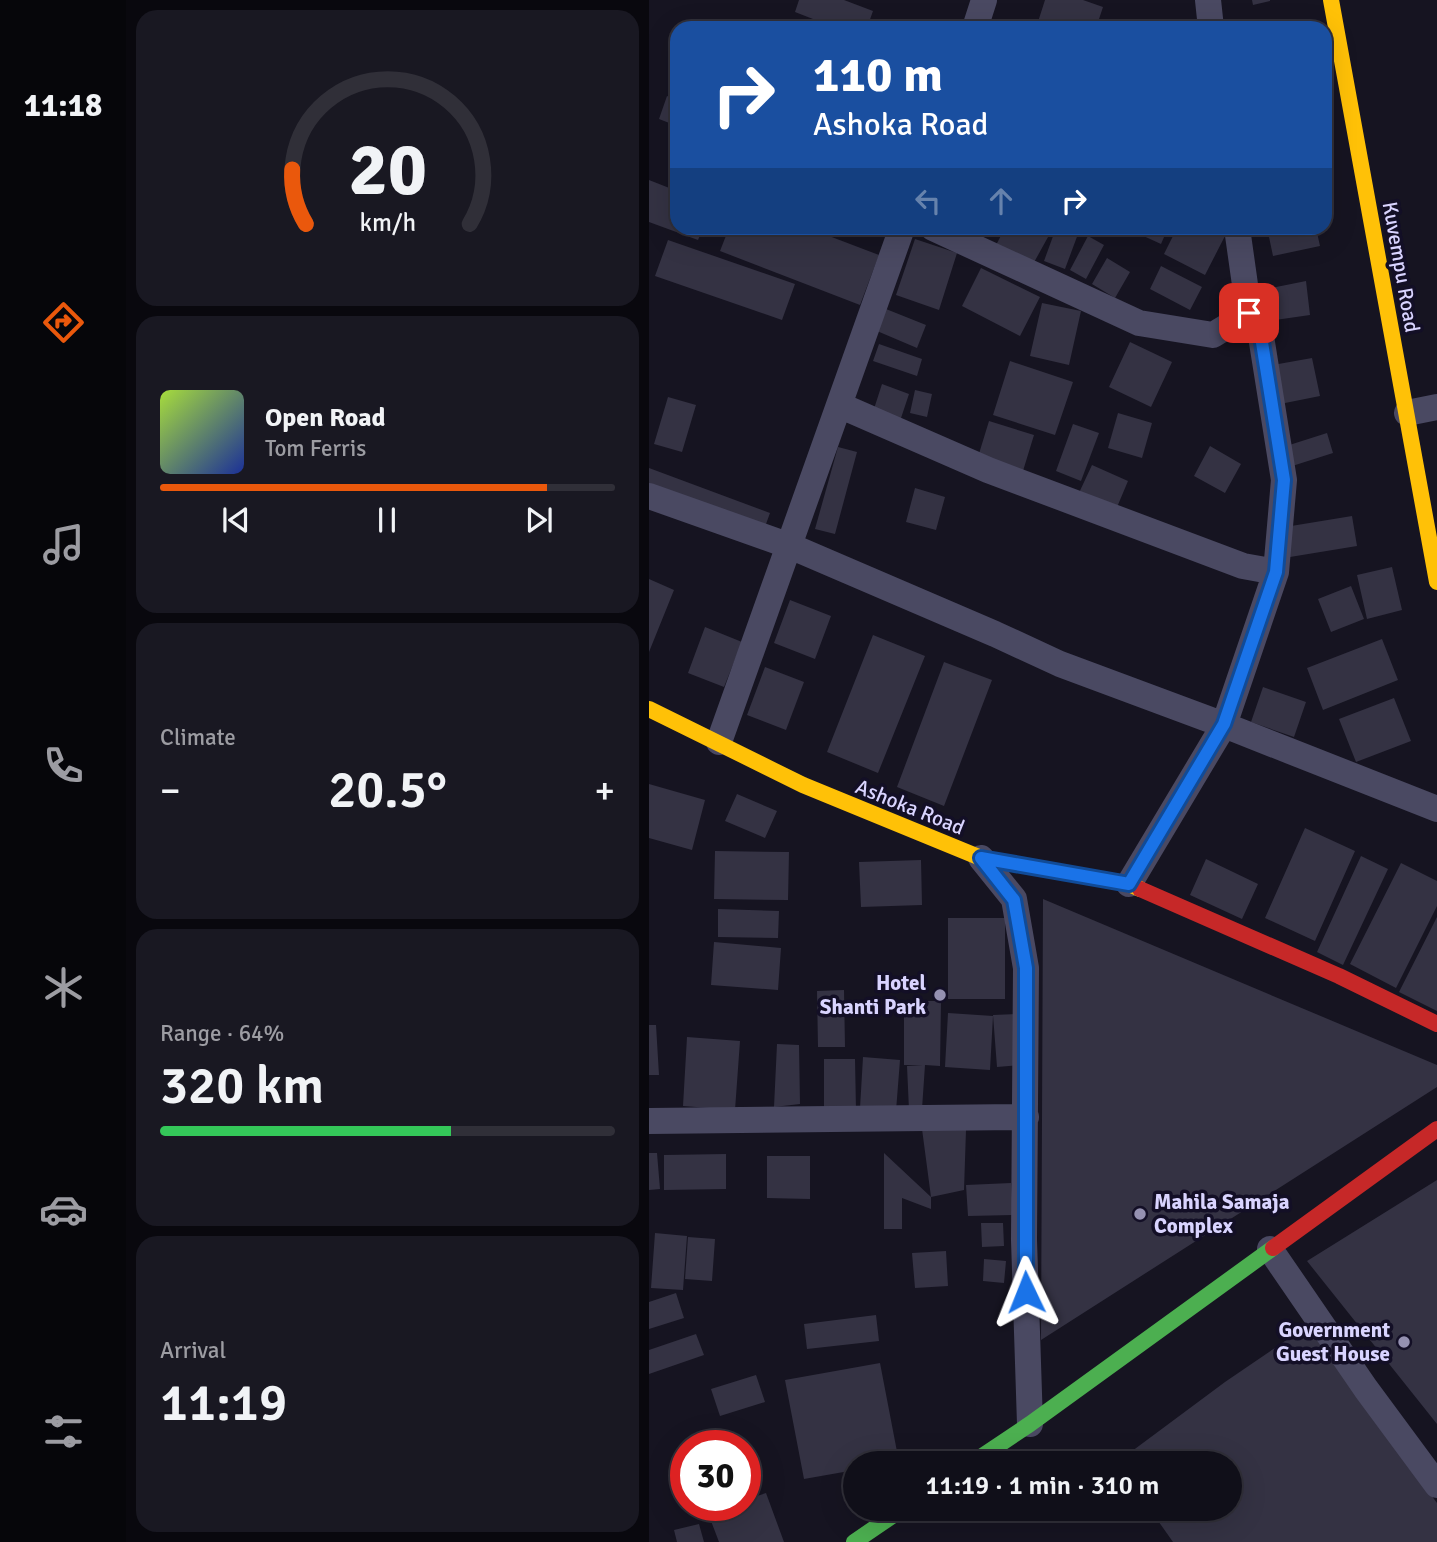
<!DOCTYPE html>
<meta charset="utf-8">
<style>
body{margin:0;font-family:Signika,sans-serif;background:#191822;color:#f1f3f6;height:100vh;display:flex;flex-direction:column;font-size:26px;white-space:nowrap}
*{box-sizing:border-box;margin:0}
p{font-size:23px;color:#9c9ca2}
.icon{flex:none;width:38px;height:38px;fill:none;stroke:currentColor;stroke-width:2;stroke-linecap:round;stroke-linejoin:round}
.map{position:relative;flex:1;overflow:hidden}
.details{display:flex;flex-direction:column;gap:10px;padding:10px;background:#09080e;width:523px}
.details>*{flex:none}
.hud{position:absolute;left:21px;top:21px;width:662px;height:214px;border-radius:21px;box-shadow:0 7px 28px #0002,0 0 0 2px #302f38;background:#1a4fa0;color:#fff;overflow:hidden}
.speed{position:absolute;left:21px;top:1430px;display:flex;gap:14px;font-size:35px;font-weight:700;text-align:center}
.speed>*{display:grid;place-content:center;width:91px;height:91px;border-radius:50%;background:#100f19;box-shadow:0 7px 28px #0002,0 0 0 2px #302f38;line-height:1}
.speed .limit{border:10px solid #d22;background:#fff;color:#111}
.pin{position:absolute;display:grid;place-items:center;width:60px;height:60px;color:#fff;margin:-30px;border-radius:14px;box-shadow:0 4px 10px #0006}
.me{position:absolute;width:77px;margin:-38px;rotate:358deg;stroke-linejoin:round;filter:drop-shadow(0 0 5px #0008)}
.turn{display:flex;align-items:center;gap:24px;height:147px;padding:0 28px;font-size:32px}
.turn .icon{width:91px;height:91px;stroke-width:2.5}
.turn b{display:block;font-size:49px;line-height:60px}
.lanes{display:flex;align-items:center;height:66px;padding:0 28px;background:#0003;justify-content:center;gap:35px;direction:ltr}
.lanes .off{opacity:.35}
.big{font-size:52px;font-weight:600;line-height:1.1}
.details .widget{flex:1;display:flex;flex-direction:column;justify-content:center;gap:10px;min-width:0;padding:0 24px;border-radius:21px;background:#191822}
.details .dial{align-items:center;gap:0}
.dial svg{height:182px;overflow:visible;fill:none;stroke:#302f38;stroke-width:7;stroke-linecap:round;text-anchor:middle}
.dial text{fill:#f1f3f6;stroke:none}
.song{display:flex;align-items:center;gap:21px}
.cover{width:84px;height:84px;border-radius:10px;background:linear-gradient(135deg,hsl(80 70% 55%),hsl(230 70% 35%))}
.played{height:7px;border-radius:4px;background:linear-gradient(90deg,#ea580c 85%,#302f38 85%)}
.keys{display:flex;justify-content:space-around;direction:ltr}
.heat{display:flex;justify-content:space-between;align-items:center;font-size:38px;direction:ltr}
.charge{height:10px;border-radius:5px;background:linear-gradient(90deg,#34c759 64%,#302f38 0)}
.trip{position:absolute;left:194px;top:1451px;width:399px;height:70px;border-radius:35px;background:#100f19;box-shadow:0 7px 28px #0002,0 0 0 2px #302f38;font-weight:600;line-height:70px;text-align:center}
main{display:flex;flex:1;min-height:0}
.tab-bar{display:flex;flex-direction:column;width:126px;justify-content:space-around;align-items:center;background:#06060a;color:#9c9ca2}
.tab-bar .icon{width:49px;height:49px}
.tab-bar .active{color:#ea580c}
.tab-bar b{font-size:32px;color:#f1f3f6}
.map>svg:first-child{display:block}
.building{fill:#343243}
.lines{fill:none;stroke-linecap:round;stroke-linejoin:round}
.street{stroke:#4a4962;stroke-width:26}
.fast{stroke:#4caf50;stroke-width:16}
.slow{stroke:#ffc107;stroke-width:16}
.jam{stroke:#c62828;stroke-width:16}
.route-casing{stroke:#114b97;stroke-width:18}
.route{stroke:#1a73e8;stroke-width:12}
.poi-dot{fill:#9591b1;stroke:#130f26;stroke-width:2.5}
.labels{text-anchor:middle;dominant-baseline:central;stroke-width:7;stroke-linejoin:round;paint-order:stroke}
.street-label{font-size:21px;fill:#d9d4ff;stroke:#130f26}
.poi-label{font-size:21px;font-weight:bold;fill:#d9d4ff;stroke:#130f26;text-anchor:end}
</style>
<main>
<nav class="tab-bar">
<b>11:18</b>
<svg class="icon active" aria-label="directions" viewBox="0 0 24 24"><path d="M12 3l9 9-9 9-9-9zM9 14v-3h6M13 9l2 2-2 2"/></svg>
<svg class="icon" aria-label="music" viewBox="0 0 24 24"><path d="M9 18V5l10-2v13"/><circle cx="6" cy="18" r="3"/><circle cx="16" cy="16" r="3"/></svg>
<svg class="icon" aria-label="phone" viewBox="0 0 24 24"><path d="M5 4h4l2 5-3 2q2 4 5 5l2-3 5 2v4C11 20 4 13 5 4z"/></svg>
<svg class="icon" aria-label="climate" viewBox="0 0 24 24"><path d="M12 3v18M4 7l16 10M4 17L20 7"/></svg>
<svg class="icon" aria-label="car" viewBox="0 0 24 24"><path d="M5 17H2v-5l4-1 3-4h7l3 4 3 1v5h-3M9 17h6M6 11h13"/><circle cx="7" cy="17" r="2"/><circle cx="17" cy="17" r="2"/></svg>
<svg class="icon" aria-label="filters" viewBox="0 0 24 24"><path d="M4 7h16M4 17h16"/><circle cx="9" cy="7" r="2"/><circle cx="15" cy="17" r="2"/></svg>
</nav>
<section class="details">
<div class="widget dial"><svg viewBox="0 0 100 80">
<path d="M14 69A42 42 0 1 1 86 69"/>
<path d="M14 69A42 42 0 0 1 8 45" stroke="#ea580c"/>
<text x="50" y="56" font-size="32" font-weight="700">20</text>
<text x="50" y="72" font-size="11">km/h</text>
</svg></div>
<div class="widget">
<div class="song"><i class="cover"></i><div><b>Open Road</b><p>Tom Ferris</p></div></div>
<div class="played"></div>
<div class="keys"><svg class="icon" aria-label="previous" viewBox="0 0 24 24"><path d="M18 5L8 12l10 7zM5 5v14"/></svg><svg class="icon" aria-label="pause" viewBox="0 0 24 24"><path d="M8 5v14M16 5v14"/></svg><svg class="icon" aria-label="next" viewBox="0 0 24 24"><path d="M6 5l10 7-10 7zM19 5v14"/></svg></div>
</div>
<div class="widget"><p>Climate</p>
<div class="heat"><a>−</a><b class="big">20.5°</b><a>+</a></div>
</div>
<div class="widget"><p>Range · 64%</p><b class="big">320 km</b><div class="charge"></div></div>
<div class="widget"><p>Arrival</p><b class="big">11:19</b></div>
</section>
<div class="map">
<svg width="788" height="1542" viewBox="0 0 788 1542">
<rect width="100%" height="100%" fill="#161421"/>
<!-- building -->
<path class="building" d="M150,0H195L224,11L218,28H187L146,12Z
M396,0H434L454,7L447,28H387Z
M603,0H621V1L604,5Z
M18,96L28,100V126L10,119Z
M0,180L28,191V228H54L49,240L0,222Z
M80,228H159L230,255L211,305L71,251Z
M356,228H404L383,266L346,247Z
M407,228L429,234L416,269L395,261Z
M477,228H519L512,244Z
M528,228H559L576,236L556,275L515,254Z
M661,228H667L671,246L624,256L620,237Z
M439,236L455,245L437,279L421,270Z
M266,239L308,253L290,310L247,295Z
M19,240L146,284L133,320L6,276Z
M458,258L481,272L466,298L443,284Z
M512,266L553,287L541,310L501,289Z
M332,268L391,297L371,336L313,306Z
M657,281L661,315L613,322L607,291Z
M393,303L432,311L420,365L381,356Z
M237,309L277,325L268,348L228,331Z
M481,342L523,362L502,407L460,387Z
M230,344L273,359L268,376L224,361Z
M663,358L671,396L621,406L613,367Z
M361,361L424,382L406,435L344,415Z
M233,384L260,394L250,424L223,415Z
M266,390L283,394L278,417L261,413Z
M19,397L47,405L33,452L5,444Z
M469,413L503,423L493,458L459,448Z
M340,421L385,435L370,484L325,470Z
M424,424L450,433L432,481L407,471Z
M678,433L684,453L637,468L631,448Z
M561,446L592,464L576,493L545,476Z
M189,447L208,452L186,534L166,529Z
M443,465L479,481L466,512L429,495Z
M0,468L121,513L109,546L0,506Z
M266,488L296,497L287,530L257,522Z
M703,516L708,546L641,557L636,527Z
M743,567L753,610L718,619L708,575Z
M0,579L25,590L0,652Z
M702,586L715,619L682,632L669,599Z
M141,600L182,616L166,659L125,643Z
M56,627L93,642L75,687L39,673Z
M224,635L276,656L229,773L178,752Z
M733,639L749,680L674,710L658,668Z
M295,662L343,680L295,806L248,787Z
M116,667L155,682L137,730L98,715Z
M614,687L657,702L645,737L602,722Z
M745,698L762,741L707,762L690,719Z
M0,784L56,800L43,850L0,838Z
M88,794L128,811L116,838L76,821Z
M656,828L706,851L666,941L616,918Z
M66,851L140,852L139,900L65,899Z
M712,856L739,869L694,965L668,952Z
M557,859L609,884L593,919L541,895Z
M272,860L273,905L212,907L210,862Z
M752,863L788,881V906L747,988L701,964Z
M394,899L788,1065V1087L392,1340Z
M69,909L130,911L129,938L69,937Z
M788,917V1011L750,992Z
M299,918H356V999H299Z
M65,942L132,948L129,990L62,985Z
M195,990L196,1047H169L168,991Z
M255,1001H292L291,1066L276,1065L273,1109L260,1110L258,1066L274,1065H255Z
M299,1013L344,1016L341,1070L296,1067Z
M368,1014L371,1065L348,1067L344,1015Z
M0,1025H7L10,1075H0Z
M38,1037L91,1041L86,1110L34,1106Z
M128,1044L150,1045L151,1104L125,1107Z
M214,1057L251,1060L247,1111L211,1108Z
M175,1059H206L207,1110H175Z
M273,1129L317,1130L315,1190L282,1197Z
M0,1153H8L11,1189L0,1190Z
M235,1153L282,1197V1209L253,1198V1229H235Z
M77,1154V1189L15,1190V1155Z
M118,1156H161V1199L118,1198Z
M788,1180V1424L658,1261Z
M362,1183L364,1215L319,1216L317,1185Z
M332,1223H354L355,1246L333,1247Z
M6,1233L38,1236L34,1290L2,1288Z
M39,1237L66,1239L63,1281L36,1279Z
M297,1251L299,1286L266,1288L263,1253Z
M335,1259L357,1261L355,1283L334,1281Z
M27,1293L35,1318L0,1329V1302Z
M227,1315L230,1341L158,1349L155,1324Z
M658,1326L788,1503V1542H524L500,1508H581V1463H467L576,1382Z
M47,1334L55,1355L0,1374V1350Z
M231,1363L250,1462L206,1463V1470L155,1479L136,1380Z
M107,1375L116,1402L71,1416L62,1389Z
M117,1493L135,1542H70L59,1513L83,1505H96V1500Z
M50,1524L55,1542H28L25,1530Z"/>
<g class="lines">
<!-- street -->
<path class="street" d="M559,0L562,28
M326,28L335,0
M284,228L490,323L564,335L600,313
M588,228L600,313L611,330L635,480L627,572L575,725L788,809
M190,405L339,470L594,566L627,572
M758,413L788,407
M0,496L141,546L346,634L411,664L575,725L480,884
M70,742L253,228
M332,858L365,899L377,968L375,1240L381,1424
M0,1121L377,1117
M621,1249L717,1389L788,1485"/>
<!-- fast -->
<path class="fast" d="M323,1463L381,1424L624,1248
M205,1542L255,1508"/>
<!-- slow -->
<path class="slow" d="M682,0L788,582
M0,709L154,785L332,858L480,884L491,889"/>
<!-- jam -->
<path class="jam" d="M491,889L690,976L788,1024
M624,1248L788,1129"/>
</g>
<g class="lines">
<defs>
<path id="route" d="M377,1292V968L365,900L332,858L480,884L575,724L627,572L635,480L611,330L600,313"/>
</defs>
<!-- route casing -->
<use href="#route" class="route-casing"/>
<!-- route -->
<use href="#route" class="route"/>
</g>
<!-- markers -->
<g class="poi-dot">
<circle cx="291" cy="995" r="7"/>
<circle cx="491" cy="1214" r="7"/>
<circle cx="755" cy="1342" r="7"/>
</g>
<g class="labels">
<!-- street labels -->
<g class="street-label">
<text transform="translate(752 267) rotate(80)">Kuvempu Road</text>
<text transform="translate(261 807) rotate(22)">Ashoka Road</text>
</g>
<!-- poi labels -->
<g class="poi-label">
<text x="277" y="983">Hotel<tspan x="277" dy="24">Shanti Park</tspan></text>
<text x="505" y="1202" text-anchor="start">Mahila Samaja<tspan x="505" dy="24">Complex</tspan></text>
<text x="741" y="1330">Government<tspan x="741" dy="24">Guest House</tspan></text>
</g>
</g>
</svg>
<div class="speed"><div class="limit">30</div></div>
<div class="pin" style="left:600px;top:313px;background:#d93025"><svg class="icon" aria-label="arrive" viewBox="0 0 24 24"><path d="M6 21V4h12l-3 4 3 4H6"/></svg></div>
<svg class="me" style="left:377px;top:1292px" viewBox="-20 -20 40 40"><path d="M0-17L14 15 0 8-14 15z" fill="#1a73e8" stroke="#fff" stroke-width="4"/></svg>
<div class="trip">11:19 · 1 min · 310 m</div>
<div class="hud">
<div class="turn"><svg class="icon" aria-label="right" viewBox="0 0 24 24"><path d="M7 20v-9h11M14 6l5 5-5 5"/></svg><div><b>110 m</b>Ashoka Road</div></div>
<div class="lanes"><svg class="icon off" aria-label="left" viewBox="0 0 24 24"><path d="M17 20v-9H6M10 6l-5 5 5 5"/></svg><svg class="icon off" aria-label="ahead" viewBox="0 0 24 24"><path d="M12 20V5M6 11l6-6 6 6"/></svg><svg class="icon" aria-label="right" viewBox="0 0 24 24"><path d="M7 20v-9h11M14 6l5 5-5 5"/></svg></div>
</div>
</div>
</main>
